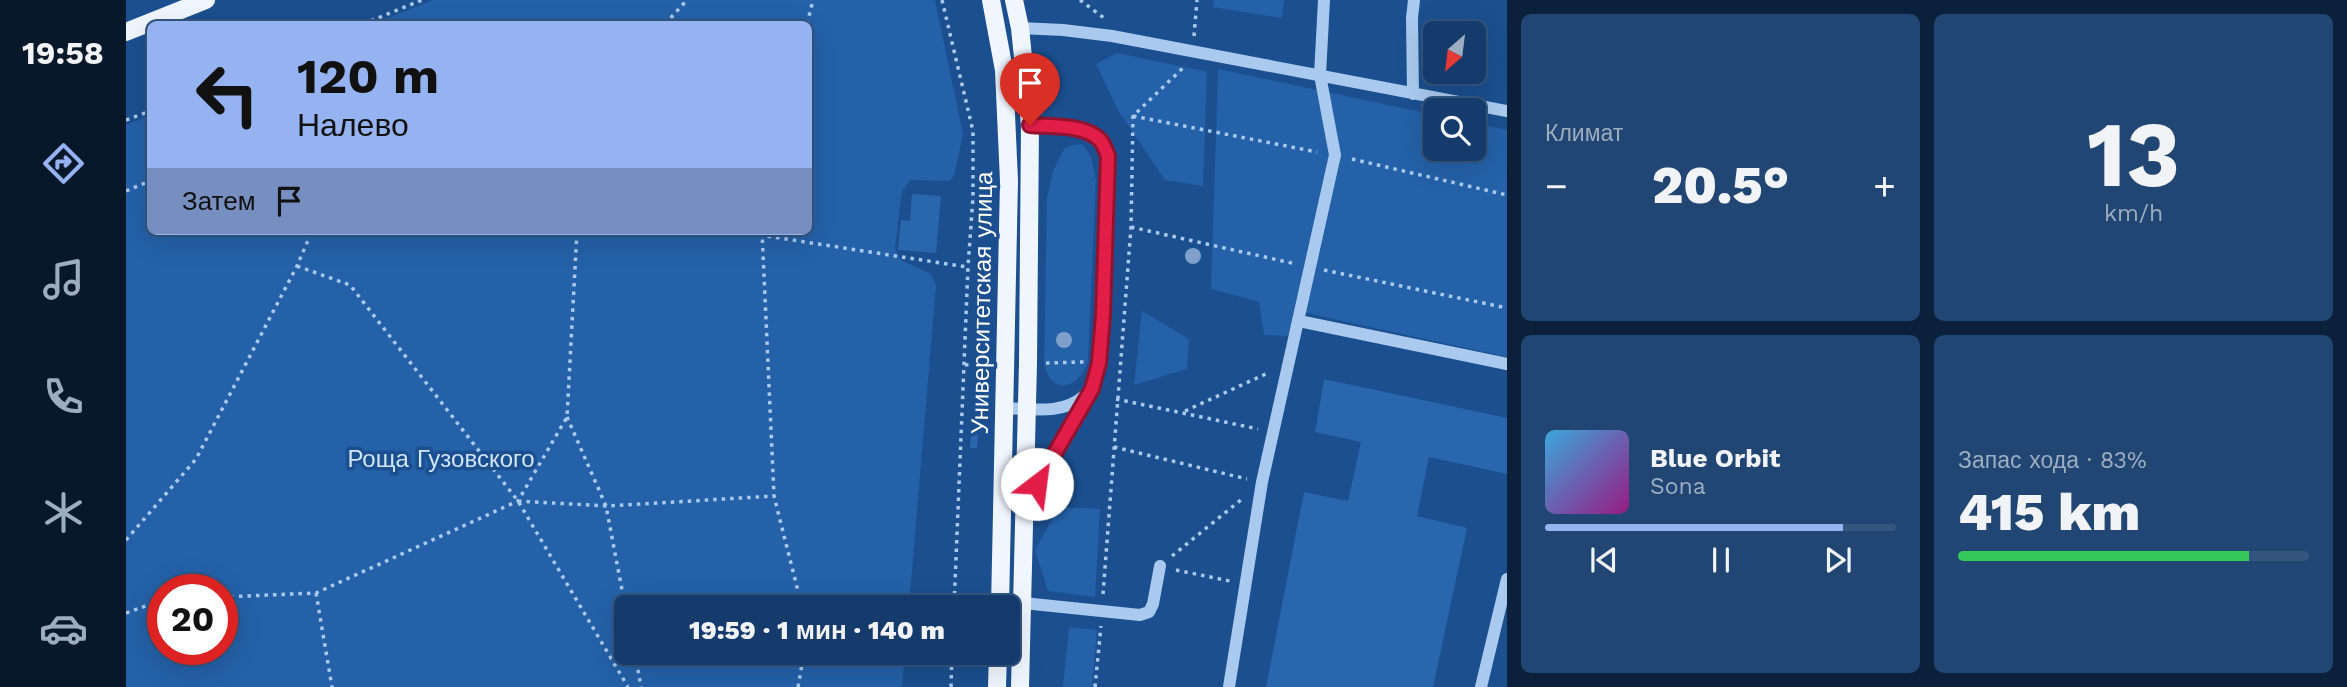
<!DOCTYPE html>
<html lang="ru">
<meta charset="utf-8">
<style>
body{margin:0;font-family:"Work Sans",sans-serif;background:#214673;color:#f1f3f6;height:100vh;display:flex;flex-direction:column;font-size:26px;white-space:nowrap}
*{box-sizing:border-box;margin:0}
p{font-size:23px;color:#9dadc1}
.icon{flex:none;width:38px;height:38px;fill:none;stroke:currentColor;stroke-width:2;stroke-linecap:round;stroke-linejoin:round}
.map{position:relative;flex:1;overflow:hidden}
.details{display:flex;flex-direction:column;gap:14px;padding:14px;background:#0b203b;width:840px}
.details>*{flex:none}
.top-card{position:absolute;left:21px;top:21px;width:665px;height:214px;border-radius:10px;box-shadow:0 7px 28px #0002,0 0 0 2px #33557e;background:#95b2f1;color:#111;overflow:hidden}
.needle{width:46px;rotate:208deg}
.buttons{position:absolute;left:1297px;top:21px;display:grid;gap:14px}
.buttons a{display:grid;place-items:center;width:63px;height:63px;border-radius:10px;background:#143b6b;box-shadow:0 7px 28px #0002,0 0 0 2px #33557e;font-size:35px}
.speed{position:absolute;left:21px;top:574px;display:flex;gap:14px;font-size:35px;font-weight:700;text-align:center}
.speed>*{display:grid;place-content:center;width:91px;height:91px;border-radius:50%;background:#143b6b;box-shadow:0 7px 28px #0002,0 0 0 2px #33557e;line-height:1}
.speed .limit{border:10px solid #d22;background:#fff;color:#111}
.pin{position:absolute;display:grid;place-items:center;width:60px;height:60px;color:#fff;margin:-72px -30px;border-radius:50% 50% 50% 0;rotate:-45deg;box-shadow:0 0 7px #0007}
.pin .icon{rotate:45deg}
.me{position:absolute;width:77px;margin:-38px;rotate:30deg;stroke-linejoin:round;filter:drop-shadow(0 0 5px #0008)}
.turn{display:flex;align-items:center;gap:24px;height:147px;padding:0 35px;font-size:32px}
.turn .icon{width:91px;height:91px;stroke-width:2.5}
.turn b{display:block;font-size:49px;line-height:60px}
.then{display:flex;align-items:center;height:66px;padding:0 35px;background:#0003;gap:14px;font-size:26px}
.big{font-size:52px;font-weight:800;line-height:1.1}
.details .tile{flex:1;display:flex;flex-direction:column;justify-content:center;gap:10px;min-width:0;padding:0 24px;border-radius:10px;background:#214673}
.details .dial{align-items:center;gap:0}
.dial b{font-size:91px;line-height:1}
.song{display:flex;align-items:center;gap:21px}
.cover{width:84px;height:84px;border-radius:10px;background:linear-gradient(135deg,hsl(200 70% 55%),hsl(310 70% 35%))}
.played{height:7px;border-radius:4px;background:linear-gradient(90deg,#95b2f1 85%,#33557e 85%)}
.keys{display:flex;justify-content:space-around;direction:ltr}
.heat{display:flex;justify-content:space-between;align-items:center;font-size:38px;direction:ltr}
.charge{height:10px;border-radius:5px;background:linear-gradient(90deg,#34c759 83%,#33557e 0)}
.details .tiles{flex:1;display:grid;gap:14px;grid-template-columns:repeat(2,1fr)}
.trip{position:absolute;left:488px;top:595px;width:406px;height:70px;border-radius:10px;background:#143b6b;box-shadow:0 7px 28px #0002,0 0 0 2px #33557e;font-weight:800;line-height:70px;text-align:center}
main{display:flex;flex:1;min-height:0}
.tabs{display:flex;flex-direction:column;width:126px;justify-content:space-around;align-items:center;background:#08182b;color:#9dadc1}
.tabs .icon{width:49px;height:49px}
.tabs .on{color:#95b2f1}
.tabs b{font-size:32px;color:#f1f3f6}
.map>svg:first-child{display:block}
.green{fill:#2461a8;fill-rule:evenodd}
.building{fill:#2a66ad}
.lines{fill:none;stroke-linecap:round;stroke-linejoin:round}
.path{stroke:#a9c9ee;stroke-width:3.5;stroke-dasharray:3.5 5;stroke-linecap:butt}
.minor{stroke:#a9c9ee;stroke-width:12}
.major{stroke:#f0f6ff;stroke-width:18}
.tree{fill:#7ea0ca}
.route-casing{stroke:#92132f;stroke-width:18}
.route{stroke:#e11d48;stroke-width:12}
.labels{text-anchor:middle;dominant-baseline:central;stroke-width:7;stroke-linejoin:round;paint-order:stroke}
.street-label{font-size:24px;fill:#fff;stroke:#1b4f8f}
.park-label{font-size:24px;fill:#cfe3fa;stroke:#1b4f8f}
</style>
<main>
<nav class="tabs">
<b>19:58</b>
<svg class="icon on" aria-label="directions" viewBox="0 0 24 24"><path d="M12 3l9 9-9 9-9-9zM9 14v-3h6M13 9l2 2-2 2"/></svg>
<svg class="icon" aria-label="music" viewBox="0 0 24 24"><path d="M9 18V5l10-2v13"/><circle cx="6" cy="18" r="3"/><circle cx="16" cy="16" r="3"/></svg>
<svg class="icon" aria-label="phone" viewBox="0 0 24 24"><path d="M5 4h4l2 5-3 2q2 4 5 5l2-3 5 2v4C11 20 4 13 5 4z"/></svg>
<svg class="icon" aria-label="climate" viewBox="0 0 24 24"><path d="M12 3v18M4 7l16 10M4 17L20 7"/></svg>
<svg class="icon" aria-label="car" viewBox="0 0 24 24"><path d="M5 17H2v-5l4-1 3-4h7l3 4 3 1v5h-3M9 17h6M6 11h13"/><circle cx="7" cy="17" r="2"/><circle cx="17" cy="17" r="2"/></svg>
</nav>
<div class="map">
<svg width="1381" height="687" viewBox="0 0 1381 687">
<rect width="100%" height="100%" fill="#1b4f8f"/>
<!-- green -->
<path class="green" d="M307,0H809L837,134L828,176L823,181L784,180L776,191L769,248L775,260L805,274L810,285L783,607H500V653H779L776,687H0V125L24,115V231H682V24H247ZM37,590H96V649H37Z
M1088,0H1158L1156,18L1087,7Z
M991,53L1081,72L1077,186L1039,180L993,112L970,64Z
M1092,69L1309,115V149H1348V123L1381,130V357L1171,311L1162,336L1138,335L1133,302L1085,289Z
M956,144L965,156L970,180L962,362C952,390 925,396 918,363L921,198L927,171L938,149L946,145Z
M1016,311L1063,339L1061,369L1008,385Z
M933,507L974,509L969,597L922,591L909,550Z
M943,627L971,630L966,687H937Z"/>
<!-- building -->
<path class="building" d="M786,194L815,196L810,253L772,250L775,220L784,221Z
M1198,379L1381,418V474L1303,457L1291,516L1341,528L1307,687H1140L1178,492L1222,501L1235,442L1189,432Z
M845,432H852L851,448H844Z"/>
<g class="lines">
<!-- path -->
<path class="path" d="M816,0L847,131V197L842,267L828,607
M954,0L978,18
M237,24L296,0
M539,24L561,0
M681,24L687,0
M1068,36L1071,0
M1007,116L1191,152
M0,120L24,111
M1226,159L1381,195
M0,191L24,181
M1005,227L1170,264
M608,231L841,267
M636,231L648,496
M171,266L224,285L392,501L502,687
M1198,270L1381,308
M920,363L958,362
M839,365L861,364
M990,399L1132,429
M1059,411L1144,372
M441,417L480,506L500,611
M988,447L1121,479
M392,501L480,506L648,496L676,607
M0,540L70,459L171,266L186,231
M1046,556L1116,499
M1050,570L1104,581
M190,593L206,687
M977,594L1005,227L1007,116L1060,65
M96,597L190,593L392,501L441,417L451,231
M0,613L37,600
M509,653L515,687
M672,687L678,653
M825,687L826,653
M969,687L975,626"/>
<!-- minor -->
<path class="minor" d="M894,28L937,30L986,36L1381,111
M1287,94L1286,18L1288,0
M1173,321L1381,364
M879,408C907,409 936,415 958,396
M899,504L966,389L973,363L977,315L982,156C980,151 978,145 975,141C960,124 925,127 904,125
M897,603L1014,615L1023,612L1027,604L1034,566
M1103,687L1136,482L1209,155L1194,75L1198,0
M1355,687L1381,579"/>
<!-- major -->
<path class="major" d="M865,0L878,70L883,181L874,607
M888,0L894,28L904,125L902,363L894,687
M0,32L80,0
M871,687L872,653"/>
</g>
<!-- trees -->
<g class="tree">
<circle cx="1067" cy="256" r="8"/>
<circle cx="938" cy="340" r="8"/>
</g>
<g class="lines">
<defs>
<path id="route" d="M904,125C925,127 960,124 975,141C978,145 980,151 982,156L977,315L973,363L966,389L911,484"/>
</defs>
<!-- route casing -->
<use href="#route" class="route-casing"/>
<!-- route -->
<use href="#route" class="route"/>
</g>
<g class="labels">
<!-- street labels -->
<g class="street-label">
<text transform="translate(856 303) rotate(-89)">Университетская улица</text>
</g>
<!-- park labels -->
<g class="park-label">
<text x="315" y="459">Роща Гузовского</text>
</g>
</g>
</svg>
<div class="buttons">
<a><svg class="needle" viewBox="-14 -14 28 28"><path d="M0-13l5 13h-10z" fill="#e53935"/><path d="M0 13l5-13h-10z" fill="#9dadc1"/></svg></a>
<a><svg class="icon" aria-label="search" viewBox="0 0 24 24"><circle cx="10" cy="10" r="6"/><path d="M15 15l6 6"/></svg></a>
</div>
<div class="speed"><div class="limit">20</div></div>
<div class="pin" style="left:904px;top:125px;background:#d93025"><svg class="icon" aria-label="arrive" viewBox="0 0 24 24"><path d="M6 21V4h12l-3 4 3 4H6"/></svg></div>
<svg class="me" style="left:911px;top:484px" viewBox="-20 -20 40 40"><circle r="19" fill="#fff"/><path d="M0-13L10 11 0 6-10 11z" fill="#e11d48"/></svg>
<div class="trip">19:59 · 1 мин · 140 m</div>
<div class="top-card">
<div class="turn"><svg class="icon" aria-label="left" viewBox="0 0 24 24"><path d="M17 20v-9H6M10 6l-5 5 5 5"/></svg><div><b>120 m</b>Налево</div></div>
<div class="then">Затем<svg class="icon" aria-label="arrive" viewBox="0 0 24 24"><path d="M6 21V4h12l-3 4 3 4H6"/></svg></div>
</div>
</div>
<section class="details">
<div class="tiles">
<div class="tile"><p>Климат</p>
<div class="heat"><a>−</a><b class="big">20.5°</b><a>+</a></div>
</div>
<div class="tile dial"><b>13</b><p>km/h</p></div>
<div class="tile">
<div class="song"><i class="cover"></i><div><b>Blue Orbit</b><p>Sona</p></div></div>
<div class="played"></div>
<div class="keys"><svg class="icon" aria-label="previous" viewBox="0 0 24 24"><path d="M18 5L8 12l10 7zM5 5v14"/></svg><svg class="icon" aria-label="pause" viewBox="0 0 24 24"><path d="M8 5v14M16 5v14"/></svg><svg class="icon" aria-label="next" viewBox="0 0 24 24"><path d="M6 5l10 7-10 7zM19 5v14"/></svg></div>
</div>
<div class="tile"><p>Запас хода · 83%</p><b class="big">415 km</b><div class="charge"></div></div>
</div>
</section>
</main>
